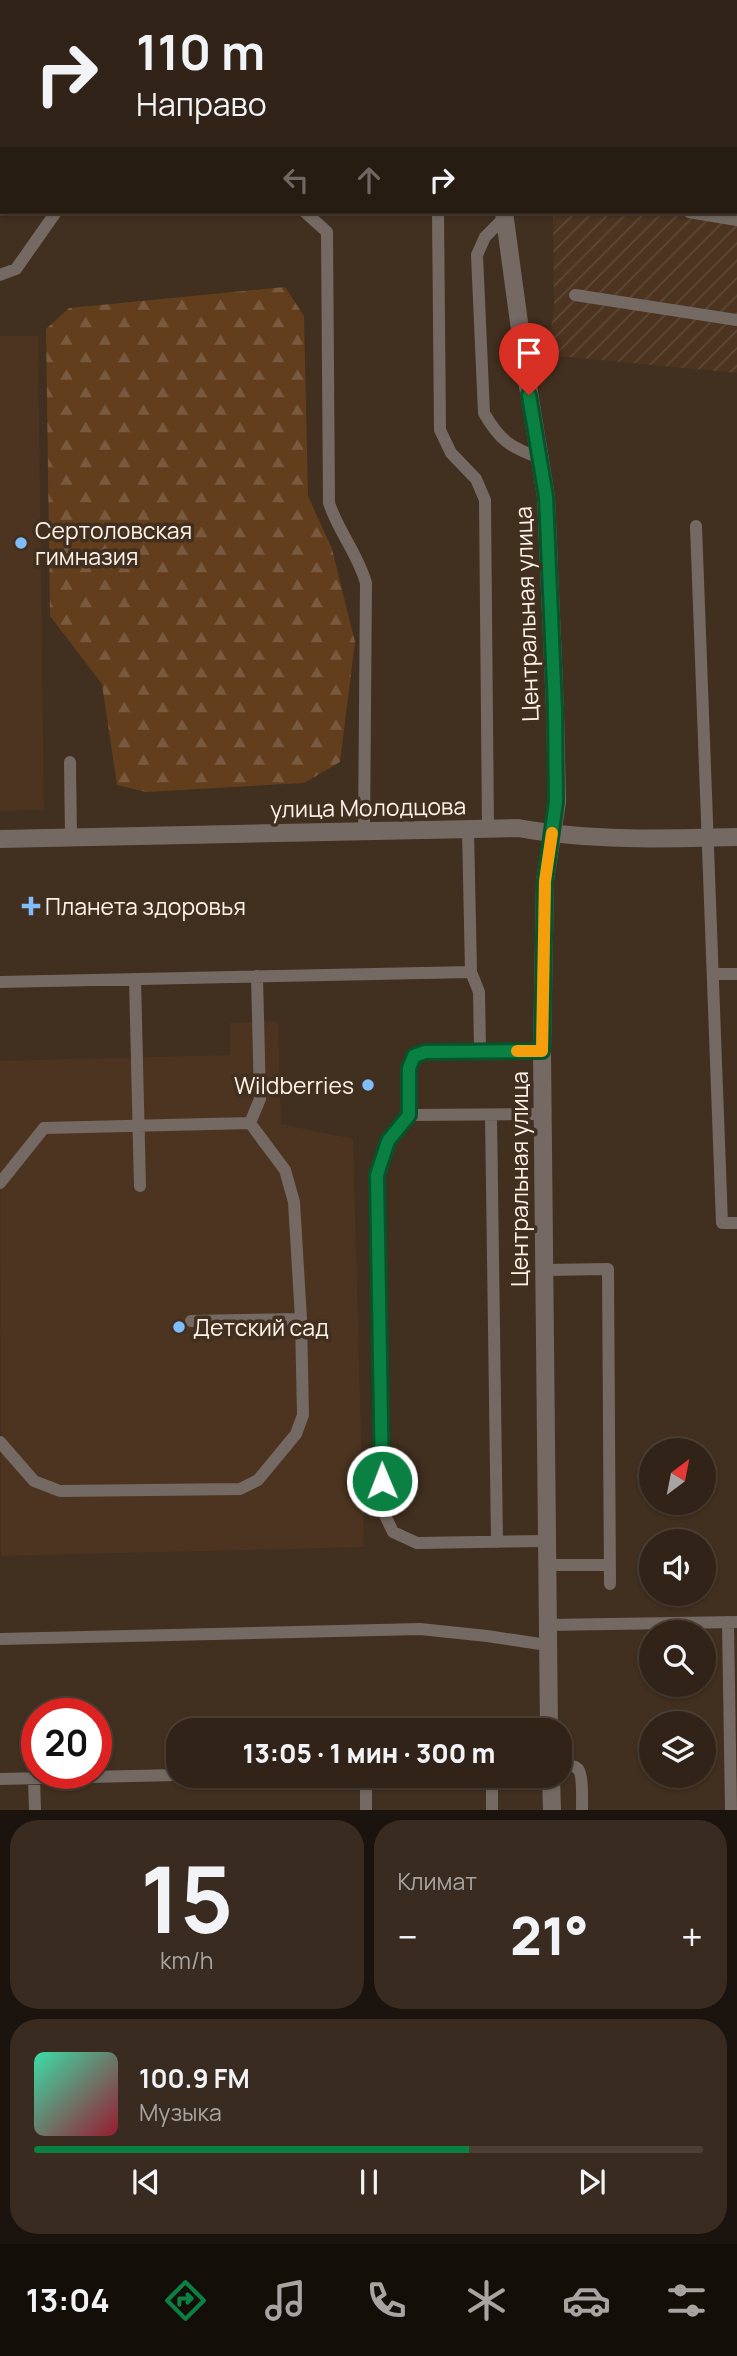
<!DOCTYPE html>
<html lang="ru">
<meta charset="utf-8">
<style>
body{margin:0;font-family:Manrope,sans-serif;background:#392b20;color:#f1f3f6;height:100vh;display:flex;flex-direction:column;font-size:26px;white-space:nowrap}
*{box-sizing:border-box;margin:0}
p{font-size:23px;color:#a8a4a1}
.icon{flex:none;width:38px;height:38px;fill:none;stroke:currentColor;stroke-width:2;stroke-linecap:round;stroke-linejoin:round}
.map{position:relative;height:1810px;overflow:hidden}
.details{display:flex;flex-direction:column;gap:10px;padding:10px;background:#1b130d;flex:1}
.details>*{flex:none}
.top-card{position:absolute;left:0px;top:0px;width:738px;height:214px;box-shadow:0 2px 5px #0004,0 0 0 2px #4c4036;background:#312317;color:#f1f3f6;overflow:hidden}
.needle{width:46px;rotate:32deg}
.tools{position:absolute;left:639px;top:1438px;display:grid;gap:14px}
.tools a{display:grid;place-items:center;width:77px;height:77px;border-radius:50%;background:#312317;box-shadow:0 2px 5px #0004,0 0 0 2px #4c4036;font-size:35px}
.speed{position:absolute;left:21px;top:1698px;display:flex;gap:14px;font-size:35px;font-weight:700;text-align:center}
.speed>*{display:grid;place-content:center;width:91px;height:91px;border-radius:50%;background:#312317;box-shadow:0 2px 5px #0004,0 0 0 2px #4c4036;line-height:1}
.speed .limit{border:10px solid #d22;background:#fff;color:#111}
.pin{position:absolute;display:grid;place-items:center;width:60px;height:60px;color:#fff;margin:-72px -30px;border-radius:50% 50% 50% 0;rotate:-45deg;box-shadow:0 0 7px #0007}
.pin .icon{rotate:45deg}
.me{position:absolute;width:77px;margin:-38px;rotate:359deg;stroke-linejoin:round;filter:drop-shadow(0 0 5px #0008)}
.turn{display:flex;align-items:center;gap:24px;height:147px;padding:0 21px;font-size:32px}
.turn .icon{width:91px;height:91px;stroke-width:2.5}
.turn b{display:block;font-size:49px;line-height:60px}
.lanes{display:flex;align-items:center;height:66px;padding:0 21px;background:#0003;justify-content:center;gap:35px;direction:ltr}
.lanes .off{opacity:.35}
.big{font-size:52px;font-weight:800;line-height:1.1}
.details .card{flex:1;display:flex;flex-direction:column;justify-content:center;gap:10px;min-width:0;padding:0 24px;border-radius:28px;background:#392b20}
.details .dial{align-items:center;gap:0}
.dial b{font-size:91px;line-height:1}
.song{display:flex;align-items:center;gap:21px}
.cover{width:84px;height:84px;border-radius:10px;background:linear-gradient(135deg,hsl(160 70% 55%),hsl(350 70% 35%))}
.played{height:7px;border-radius:4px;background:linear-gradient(90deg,#0b8043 65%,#4c4036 65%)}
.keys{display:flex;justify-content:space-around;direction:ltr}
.heat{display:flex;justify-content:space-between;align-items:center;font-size:38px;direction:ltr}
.details .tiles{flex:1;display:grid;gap:10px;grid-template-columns:1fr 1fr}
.card:last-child{grid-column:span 2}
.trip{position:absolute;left:166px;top:1718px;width:406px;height:70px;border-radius:28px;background:#312317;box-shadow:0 2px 5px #0004,0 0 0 2px #4c4036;font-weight:800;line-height:70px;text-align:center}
.menu{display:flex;height:112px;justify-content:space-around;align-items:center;background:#140e09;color:#a8a4a1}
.menu .icon{width:49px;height:49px}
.menu .selected{color:#0b8043}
.menu b{font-size:32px;color:#f1f3f6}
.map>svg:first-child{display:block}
.built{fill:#4c3420}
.industrial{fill:url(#industrial-furrows)}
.forest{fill:url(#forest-firs)}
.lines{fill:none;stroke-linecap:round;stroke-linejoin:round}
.service{stroke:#746a63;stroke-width:12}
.minor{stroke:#746a63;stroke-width:18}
.route-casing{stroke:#07532c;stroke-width:18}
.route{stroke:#0b8043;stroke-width:12}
.slow{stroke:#f59e0b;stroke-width:12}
.poi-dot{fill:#80bdfa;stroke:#412f1f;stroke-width:2.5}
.labels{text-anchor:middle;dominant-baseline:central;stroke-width:7;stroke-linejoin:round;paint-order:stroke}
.poi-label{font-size:23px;fill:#fff2e9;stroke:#412f1f;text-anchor:start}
.street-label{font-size:23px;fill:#fff2e9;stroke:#412f1f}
</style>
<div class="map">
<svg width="737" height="1810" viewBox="0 0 737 1810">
<defs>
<pattern id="industrial-furrows" width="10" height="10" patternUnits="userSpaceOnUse" patternTransform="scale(1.75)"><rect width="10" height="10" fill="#4c3420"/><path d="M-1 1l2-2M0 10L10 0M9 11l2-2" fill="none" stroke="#5e4836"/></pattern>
<pattern id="forest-firs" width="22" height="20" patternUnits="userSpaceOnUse" patternTransform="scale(1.75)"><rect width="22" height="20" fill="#633e1d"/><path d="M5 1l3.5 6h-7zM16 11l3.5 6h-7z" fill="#7a5a3e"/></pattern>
</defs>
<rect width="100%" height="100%" fill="#412f1f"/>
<!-- built -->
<path class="built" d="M0,336H38L44,810L0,811Z
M278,1021L281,1124L353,1139L364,1547L1,1556L0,1061L230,1055V1023Z"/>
<!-- industrial -->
<path class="industrial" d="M556,0H737V373L548,355L554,307L553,212H737V2H556Z"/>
<!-- forest -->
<path class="forest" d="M285,287L304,316L308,496L332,549L355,642L340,762L304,783L146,792L117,785L102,684L50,616L46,329L69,308Z"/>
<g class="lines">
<!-- service -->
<path class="service" d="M15,2V0
M0,98L2,94
M305,212L327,232L329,503C338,531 358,554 366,583L364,832
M438,212L440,430L451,453L476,479L485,500L488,829
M689,212L737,220
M505,217L485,237L477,255L484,413C500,441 510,447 540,458
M0,275L16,269L56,212
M575,295L737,320
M696,526L722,1223H737
M70,762L71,838
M468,829L471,972L479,992L480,1051
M713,974H737
M135,979L140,1186
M0,982L471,972
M542,1051L425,1052L413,1056L409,1068V1115L543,1114
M409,1115L388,1141L377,1175L382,1509L393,1532L417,1543L546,1541
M491,1115L497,1542
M250,1123L260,1099L257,976
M0,1183L44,1128L250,1123L285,1170L294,1202L301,1319L303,1415L296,1434L258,1480L240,1489L60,1491L34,1481L0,1442
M544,1270L608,1269L610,1584
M191,1321L301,1319
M547,1565H610
M728,1622L731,1810
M547,1625L737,1622
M0,1639L420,1629L487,1636L547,1645
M560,1767C565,1766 573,1764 578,1769C583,1774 582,1802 582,1810
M366,1776V1810
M492,1776V1810
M34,1778L35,1810
M0,1779L178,1775"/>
<!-- minor -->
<path class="minor" d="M268,0L271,2
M504,212L526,374L546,497L555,709L557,802L545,881L542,1051L549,1731
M0,839L518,828C590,841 664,839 737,837
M551,1776L552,1810"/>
</g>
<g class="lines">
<defs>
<path id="route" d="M382,1481L377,1175L388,1141L409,1115V1068L414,1056L425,1052L542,1051L545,881L556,802L555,709L546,497L529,395"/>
</defs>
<!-- route casing -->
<use href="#route" class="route-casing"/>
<!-- route -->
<use href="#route" class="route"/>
<!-- slow -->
<path class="slow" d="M517,1051H542L545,881L552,833"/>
</g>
<!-- markers -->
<g class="poi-dot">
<circle cx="21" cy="543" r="7"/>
<path d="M27.5 895.5h7v7h7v7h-7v7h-7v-7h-7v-7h7z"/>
<circle cx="368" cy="1085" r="7"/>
<circle cx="179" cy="1327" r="7"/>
</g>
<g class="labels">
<!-- poi labels -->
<g class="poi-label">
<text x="35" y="530">Сертоловская<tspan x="35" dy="26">гимназия</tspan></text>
<text x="45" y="906">Планета здоровья</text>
<text x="354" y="1085" text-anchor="end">Wildberries</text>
<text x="193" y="1327">Детский сад</text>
</g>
<!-- street labels -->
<g class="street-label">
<text transform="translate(526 614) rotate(-92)">Центральная улица</text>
<text transform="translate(368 807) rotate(-1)">улица Молодцова</text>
<text transform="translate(519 1179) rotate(-90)">Центральная улица</text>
</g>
</g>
</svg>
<div class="tools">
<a><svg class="needle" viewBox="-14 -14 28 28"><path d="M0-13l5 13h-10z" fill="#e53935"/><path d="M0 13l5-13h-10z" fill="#a8a4a1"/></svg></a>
<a><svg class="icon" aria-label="sound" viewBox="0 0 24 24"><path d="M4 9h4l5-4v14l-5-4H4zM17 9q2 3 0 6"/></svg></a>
<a><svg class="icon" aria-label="search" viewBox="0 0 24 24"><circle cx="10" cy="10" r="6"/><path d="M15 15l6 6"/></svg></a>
<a><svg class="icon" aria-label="layers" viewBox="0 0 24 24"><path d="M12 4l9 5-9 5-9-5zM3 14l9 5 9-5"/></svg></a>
</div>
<div class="speed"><div class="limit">20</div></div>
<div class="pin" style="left:529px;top:395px;background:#d93025"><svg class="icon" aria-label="arrive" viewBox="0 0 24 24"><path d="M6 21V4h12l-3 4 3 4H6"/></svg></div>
<svg class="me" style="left:382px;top:1481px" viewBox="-20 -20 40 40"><circle r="17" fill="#0b8043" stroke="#fff" stroke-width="3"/><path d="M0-11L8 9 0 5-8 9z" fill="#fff"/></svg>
<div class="trip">13:05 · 1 мин · 300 m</div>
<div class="top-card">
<div class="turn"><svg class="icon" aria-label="right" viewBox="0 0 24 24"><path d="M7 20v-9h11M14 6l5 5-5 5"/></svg><div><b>110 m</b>Направо</div></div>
<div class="lanes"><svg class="icon off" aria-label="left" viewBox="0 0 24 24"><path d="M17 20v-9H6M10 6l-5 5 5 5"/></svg><svg class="icon off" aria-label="ahead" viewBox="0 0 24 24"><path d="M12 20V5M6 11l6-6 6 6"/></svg><svg class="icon" aria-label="right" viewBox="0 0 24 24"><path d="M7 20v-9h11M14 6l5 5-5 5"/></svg></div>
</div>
</div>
<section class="details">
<div class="tiles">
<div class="card dial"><b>15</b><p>km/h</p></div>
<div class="card"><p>Климат</p>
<div class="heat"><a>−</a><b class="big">21°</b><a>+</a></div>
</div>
<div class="card">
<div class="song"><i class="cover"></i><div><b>100.9 FM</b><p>Музыка</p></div></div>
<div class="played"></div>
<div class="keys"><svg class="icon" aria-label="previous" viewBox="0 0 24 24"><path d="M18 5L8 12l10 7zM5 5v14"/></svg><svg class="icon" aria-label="pause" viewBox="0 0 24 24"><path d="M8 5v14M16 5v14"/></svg><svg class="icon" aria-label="next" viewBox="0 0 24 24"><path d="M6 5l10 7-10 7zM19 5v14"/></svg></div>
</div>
</div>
</section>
<nav class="menu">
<b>13:04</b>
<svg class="icon selected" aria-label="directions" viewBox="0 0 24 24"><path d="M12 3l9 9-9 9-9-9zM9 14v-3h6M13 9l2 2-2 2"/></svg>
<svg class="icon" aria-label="music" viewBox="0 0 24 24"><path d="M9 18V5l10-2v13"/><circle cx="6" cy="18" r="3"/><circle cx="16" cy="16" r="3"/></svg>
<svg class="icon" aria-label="phone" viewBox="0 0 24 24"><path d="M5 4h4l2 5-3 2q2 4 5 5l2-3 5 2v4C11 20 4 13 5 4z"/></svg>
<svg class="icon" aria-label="climate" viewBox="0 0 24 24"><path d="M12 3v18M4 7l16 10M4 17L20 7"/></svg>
<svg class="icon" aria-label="car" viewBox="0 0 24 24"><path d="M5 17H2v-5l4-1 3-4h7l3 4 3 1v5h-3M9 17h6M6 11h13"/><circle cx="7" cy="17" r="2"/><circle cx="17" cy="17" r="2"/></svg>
<svg class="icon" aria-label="filters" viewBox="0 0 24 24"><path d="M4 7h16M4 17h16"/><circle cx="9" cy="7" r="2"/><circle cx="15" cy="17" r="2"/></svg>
</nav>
